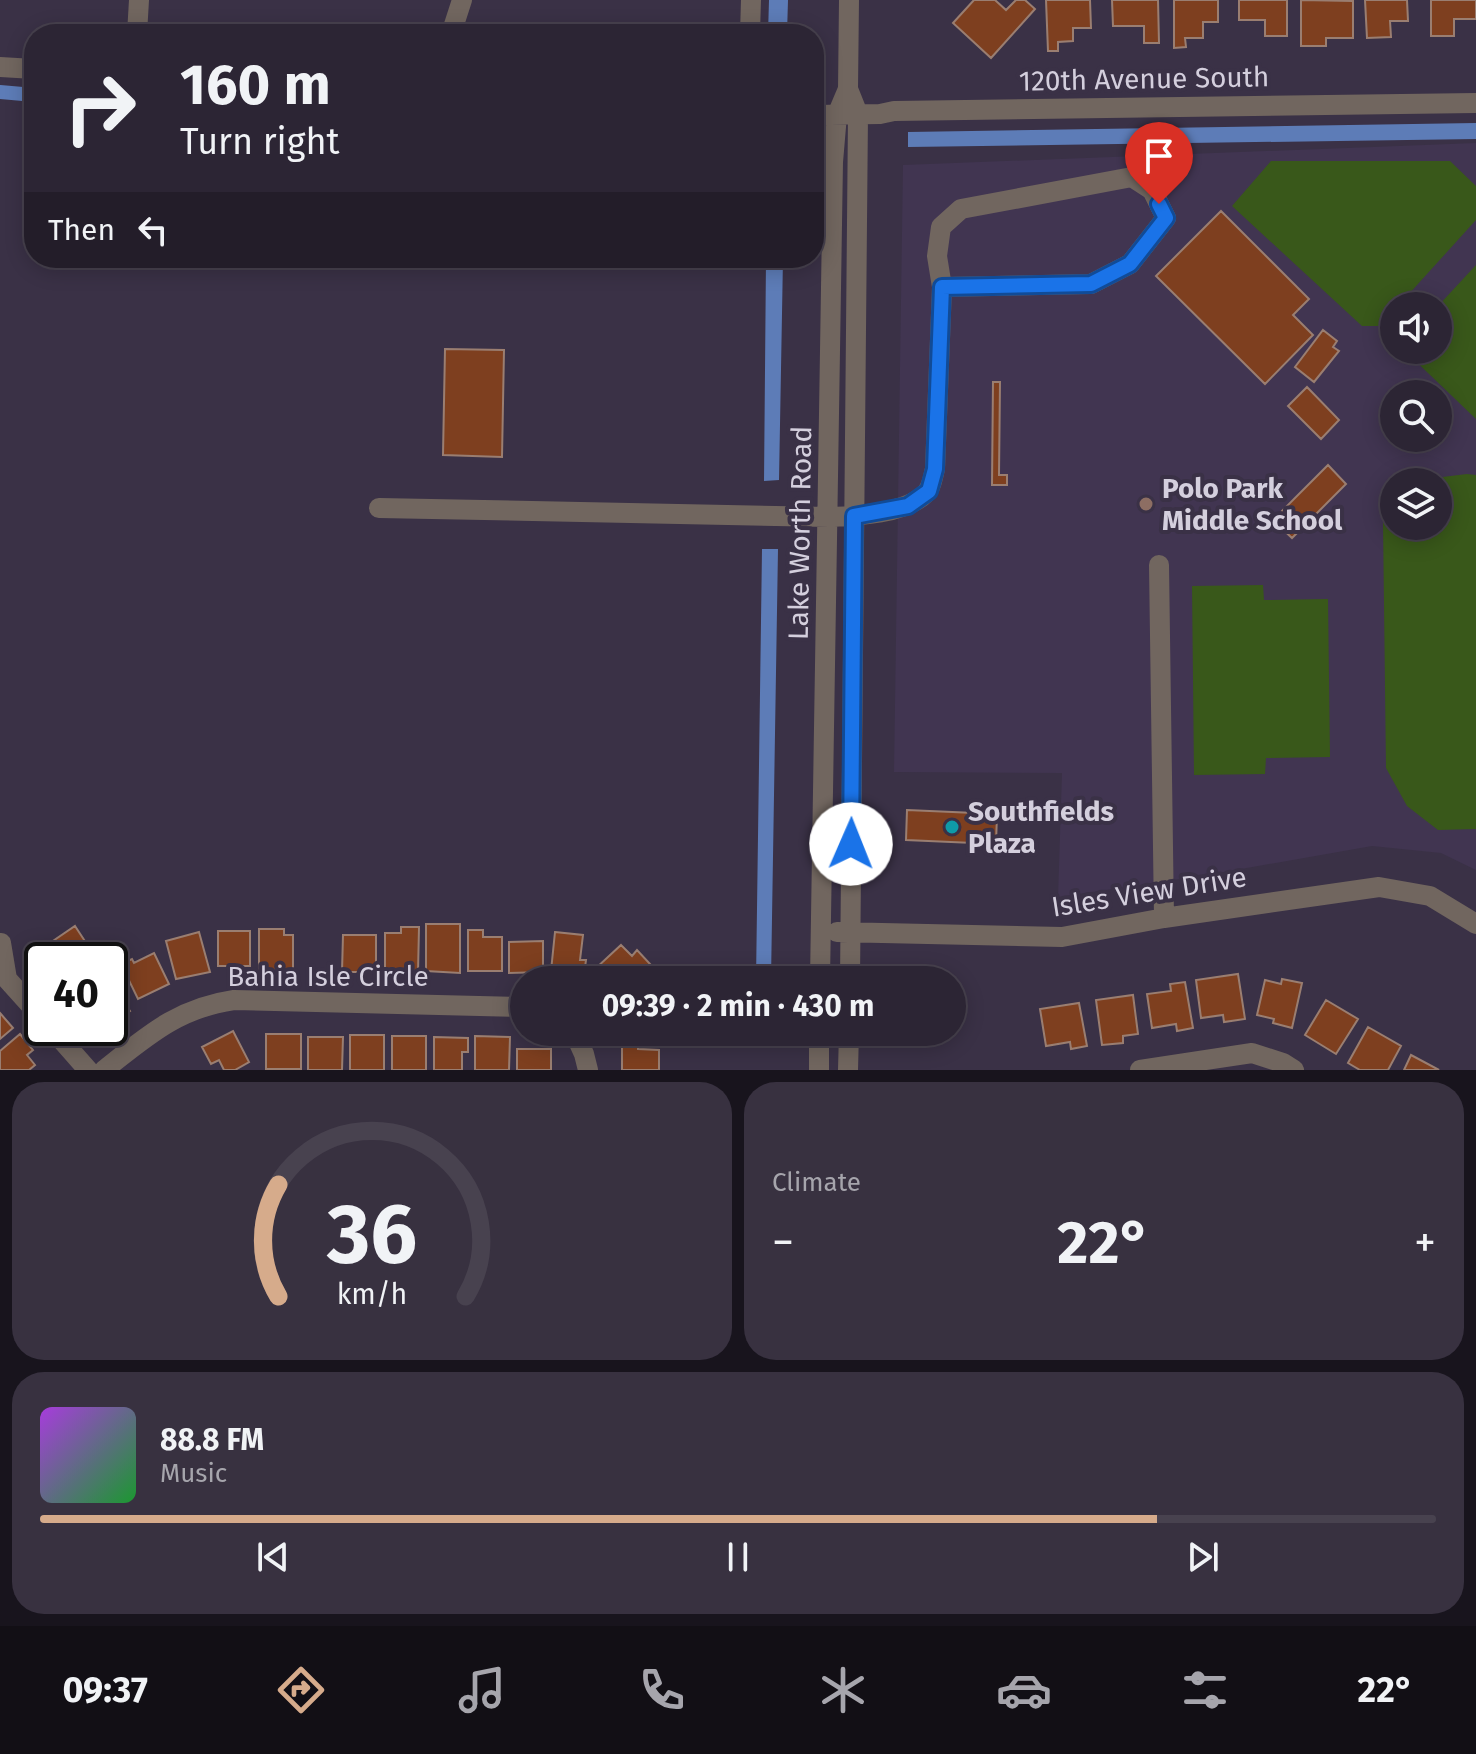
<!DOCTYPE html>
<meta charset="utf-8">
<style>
body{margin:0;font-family:"Fira Sans",sans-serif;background:#383140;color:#f1f3f6;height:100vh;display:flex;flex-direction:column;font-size:30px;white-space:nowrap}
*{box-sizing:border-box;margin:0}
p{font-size:26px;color:#a6a5ac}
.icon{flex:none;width:44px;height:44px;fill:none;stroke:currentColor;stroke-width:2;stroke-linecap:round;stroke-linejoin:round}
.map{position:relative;height:1070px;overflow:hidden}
.drawer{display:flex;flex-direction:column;gap:12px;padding:12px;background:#18141d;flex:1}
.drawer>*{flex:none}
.top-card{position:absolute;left:24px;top:24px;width:800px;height:244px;border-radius:32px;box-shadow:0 4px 20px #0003,0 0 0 2px #48424f;background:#2c2534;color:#f1f3f6;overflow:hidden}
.buttons{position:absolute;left:1380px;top:292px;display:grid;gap:16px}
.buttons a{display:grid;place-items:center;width:72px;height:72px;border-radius:50%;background:#2c2534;box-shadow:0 4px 20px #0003,0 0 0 2px #48424f;font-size:40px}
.speed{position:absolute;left:24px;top:942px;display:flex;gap:16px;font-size:40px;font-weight:700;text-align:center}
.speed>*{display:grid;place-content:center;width:104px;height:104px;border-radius:50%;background:#2c2534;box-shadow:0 4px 20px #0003,0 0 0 2px #48424f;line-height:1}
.speed .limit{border:4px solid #111;border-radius:12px;background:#fff;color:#111}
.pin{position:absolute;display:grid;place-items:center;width:68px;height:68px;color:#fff;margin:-82px -34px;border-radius:50% 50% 50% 0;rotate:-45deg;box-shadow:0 0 8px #0007}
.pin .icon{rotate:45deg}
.me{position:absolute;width:88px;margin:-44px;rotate:1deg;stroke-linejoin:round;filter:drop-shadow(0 0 6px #0008)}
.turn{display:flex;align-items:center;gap:28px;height:168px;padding:0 24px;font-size:36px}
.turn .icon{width:104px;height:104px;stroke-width:2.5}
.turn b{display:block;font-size:56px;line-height:68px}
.then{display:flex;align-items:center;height:76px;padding:0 24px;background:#0003;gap:16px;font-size:30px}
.big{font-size:60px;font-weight:700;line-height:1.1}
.drawer .widget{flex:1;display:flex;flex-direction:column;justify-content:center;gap:12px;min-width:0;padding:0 28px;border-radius:32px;background:#383140}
.drawer .dial{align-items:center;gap:0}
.dial svg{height:208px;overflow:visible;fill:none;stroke:#48424f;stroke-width:7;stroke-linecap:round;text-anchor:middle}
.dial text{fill:#f1f3f6;stroke:none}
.song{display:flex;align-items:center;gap:24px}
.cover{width:96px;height:96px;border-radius:12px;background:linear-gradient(135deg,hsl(280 70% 55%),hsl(130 70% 35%))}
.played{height:8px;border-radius:4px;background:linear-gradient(90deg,#d6ab8b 80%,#48424f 80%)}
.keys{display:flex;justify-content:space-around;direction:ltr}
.heat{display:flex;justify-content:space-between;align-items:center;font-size:44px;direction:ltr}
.drawer .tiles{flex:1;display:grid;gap:12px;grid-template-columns:1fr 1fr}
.widget:last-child{grid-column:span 2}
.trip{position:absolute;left:510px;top:966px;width:456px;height:80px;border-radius:40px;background:#2c2534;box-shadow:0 4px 20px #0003,0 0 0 2px #48424f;font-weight:700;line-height:80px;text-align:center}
.tabs{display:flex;height:128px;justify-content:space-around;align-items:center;background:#120f15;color:#a6a5ac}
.tabs .icon{width:56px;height:56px}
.tabs .selected{color:#d6ab8b}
.tabs b{font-size:36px;color:#f1f3f6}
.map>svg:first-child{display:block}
.built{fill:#413551;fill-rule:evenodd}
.green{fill:#39581a}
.water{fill:#5d7cb7}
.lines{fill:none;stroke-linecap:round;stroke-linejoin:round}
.canal{stroke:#5d7cb7;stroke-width:14}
.building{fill:#7e3f1f;stroke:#9a7e71;stroke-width:2}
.minor{stroke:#71665f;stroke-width:20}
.route-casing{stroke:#114b97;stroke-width:20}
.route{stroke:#1a73e8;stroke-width:14}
.education-dot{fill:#8d6e63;stroke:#3a3146;stroke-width:3}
.culture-dot{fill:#0f9aa8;stroke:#3a3146;stroke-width:3}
.labels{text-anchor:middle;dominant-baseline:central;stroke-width:8;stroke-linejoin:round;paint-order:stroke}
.street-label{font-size:28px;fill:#d4cfdd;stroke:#3a3146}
.poi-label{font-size:28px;font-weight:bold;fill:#d4cfdd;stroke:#3a3146;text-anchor:start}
</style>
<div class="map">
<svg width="1476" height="1070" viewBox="0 0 1476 1070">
<rect width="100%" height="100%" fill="#3a3146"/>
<!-- built -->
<path class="built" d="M1476,143V870L1441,853L1372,846L1213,874L1058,897L1062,773L894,772L903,165ZM1394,306H1438V350H1394ZM1394,394H1438V438H1394ZM1394,482H1438V526H1394Z"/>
<!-- green -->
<path class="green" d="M1271,161H1450L1476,186V220L1398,306H1394V310L1380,326H1362L1232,206Z
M1476,265V419L1404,350H1438V306Z
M1467,474L1476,475V829L1438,830L1407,806L1386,768L1383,522L1394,511V526H1438V482H1423L1426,479Z
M1263,585L1264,600L1328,599L1330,757L1266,758L1265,774L1194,775L1192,586Z"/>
<!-- water -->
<path class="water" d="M769,0H788L787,34H768Z
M1476,123V139L908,147V132Z
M766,258H783L779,480L764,481Z
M762,549H778L771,980H756Z"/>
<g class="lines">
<!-- canal -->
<path class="canal" d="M0,92L34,95"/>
</g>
<!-- building -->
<path class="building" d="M974,0H995L1006,10L1016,0H1025L1035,9L991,58L953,23Z
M1046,0H1090L1091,28H1073V41L1058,42V51H1048Z
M1112,0H1158L1159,43H1144V26H1113Z
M1174,0H1218V22H1203V38H1185L1186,47L1174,48Z
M1239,0H1287V36H1265V20H1239Z
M1301,0L1353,1V38H1326V46H1301Z
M1365,0H1407L1408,21H1390L1391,37L1367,38Z
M1431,0H1476V19H1454V36H1431Z
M1221,211L1309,299L1293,315L1313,335L1265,384L1156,276Z
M1323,330L1337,341L1333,347L1339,351L1314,382L1295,367Z
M445,349L504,350L502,457L443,455Z
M993,382H1000L999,475H1007V485H992Z
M1307,387L1339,420L1321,439L1288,406Z
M1328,465L1346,484L1292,538L1273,520Z
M907,810L997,814L996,844L906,840Z
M426,924H460V973L426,971Z
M75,926L94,955L87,960H62L50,943Z
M401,927H419L418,973L385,971V933H401Z
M259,929H284V935H293V970H259Z
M468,930H483V937H502V971H468Z
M218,931H250V966H218Z
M199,932L210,972L176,979L166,941Z
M555,932L583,935L580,960H586L584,975L551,971Z
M343,935H376V972H342Z
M543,941V972L509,973V942Z
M621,945L632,956L637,950L650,964L633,980H606L595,969Z
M154,953L169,984L138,999L121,964L132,959L134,963Z
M1238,974L1245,1019L1224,1022L1223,1015L1201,1018L1196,980Z
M1282,979L1302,983L1292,1028L1273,1023L1274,1019L1257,1015L1265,980L1281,984Z
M1185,982L1193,1028L1177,1031L1176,1024L1152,1028L1147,994L1171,991L1170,984Z
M1133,995L1138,1034L1123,1036V1043L1102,1045L1096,1000Z
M120,997L130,1011L110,1026V998L113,1002Z
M1326,1000L1358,1019L1336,1054L1305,1035Z
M1079,1003L1087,1046L1071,1049L1070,1042L1046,1046L1040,1009Z
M0,1013L13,1028L0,1039Z
M1368,1027L1401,1046L1388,1070H1360L1348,1063Z
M233,1031L249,1062L235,1070H224L219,1060L211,1064L202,1047Z
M622,1032H664V1036H622Z
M20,1034L33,1050L27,1055L35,1065L29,1070H0V1051Z
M266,1034H301V1069H266Z
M350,1035H384V1070H350Z
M392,1036H426V1070H392Z
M475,1036L510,1037L509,1070H475Z
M308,1037H343L342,1070H308Z
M434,1037L468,1038V1052H462V1070H434Z
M622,1043H638V1049L659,1050V1070H622Z
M517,1049H551V1070H517Z
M1411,1055L1439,1070H1404Z"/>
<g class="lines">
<!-- minor -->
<path class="minor" d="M137,34L139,0
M451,34L462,0
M750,34L751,0
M0,67L34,69
M848,89L858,114L850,980
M814,115L880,114L894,111L1476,103
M379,508L829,517C857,516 906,514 926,493C932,487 933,476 935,469L942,287L937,256L941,227L961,209L1132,177L1152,190L1166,218L1130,264L1091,284L942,287
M1159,565L1164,918
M837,932L1062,937L1164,918L1379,887L1430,896L1476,924
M1,943L7,979L42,1018
M820,980L833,162L837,115L848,89L849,0
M51,1028L88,1070
M574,1032L584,1054L588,1070
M104,1070C147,1036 178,1008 234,1000L524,1007
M819,1070V1032
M848,1070L849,1032
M1140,1070L1252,1053L1283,1063L1294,1070"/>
</g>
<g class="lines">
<defs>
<path id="route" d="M851,844L854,516L908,506L929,491L935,469L942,287L1091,284L1130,264L1166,218L1159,204"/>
</defs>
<!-- route casing -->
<use href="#route" class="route-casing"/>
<!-- route -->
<use href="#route" class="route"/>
</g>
<!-- markers -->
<circle class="education-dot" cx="1146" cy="504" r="8"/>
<circle class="culture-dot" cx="952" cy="827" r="8"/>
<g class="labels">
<!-- street labels -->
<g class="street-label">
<text transform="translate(1144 79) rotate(-1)">120th Avenue South</text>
<text transform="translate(800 533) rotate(-89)">Lake Worth Road</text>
<text transform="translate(1149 892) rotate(-9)">Isles View Drive</text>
<text x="328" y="976">Bahia Isle Circle</text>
</g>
<!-- poi labels -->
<g class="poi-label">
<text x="1162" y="488">Polo Park<tspan x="1162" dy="32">Middle School</tspan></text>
<text x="968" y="811">Southfields<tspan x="968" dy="32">Plaza</tspan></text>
</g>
</g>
</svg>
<div class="buttons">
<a><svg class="icon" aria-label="sound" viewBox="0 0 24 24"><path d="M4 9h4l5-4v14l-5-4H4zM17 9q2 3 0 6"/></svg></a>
<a><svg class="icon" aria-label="search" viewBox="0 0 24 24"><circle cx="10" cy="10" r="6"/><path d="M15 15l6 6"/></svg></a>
<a><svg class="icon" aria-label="layers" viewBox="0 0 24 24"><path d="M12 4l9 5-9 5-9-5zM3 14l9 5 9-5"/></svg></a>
</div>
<div class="speed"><div class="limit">40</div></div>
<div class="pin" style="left:1159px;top:204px;background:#d93025"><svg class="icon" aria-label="arrive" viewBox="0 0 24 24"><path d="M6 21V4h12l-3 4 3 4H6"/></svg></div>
<svg class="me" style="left:851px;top:844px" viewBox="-20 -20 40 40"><circle r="19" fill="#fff"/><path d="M0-13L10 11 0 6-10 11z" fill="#1a73e8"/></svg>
<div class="trip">09:39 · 2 min · 430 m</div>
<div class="top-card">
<div class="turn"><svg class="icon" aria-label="right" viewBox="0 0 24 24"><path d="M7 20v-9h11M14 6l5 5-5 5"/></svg><div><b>160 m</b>Turn right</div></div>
<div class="then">Then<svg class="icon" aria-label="left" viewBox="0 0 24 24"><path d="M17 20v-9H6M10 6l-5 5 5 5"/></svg></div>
</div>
</div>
<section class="drawer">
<div class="tiles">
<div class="widget dial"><svg viewBox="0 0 100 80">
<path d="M14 69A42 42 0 1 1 86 69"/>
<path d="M14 69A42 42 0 0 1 14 26" stroke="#d6ab8b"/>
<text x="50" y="56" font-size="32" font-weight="700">36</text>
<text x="50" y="72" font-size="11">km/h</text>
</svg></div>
<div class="widget"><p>Climate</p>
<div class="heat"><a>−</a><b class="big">22°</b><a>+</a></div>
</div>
<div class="widget">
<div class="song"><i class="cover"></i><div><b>88.8 FM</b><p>Music</p></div></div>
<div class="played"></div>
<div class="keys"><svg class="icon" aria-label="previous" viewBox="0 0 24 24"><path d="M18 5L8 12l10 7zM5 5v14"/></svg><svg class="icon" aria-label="pause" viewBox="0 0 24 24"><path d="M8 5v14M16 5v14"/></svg><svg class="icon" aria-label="next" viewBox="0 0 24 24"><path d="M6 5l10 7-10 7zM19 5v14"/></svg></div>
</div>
</div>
</section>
<nav class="tabs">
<b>09:37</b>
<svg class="icon selected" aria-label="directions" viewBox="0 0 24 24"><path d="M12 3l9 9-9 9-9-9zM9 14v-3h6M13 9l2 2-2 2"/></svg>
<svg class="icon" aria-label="music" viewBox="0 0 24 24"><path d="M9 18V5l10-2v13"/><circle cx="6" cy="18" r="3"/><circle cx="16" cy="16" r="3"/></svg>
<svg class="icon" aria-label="phone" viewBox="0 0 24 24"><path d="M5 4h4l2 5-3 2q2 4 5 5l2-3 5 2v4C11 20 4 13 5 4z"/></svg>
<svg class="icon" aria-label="climate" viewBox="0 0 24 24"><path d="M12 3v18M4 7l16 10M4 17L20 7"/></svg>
<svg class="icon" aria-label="car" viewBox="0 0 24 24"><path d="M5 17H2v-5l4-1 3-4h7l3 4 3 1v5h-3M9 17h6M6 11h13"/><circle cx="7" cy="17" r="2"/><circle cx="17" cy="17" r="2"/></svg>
<svg class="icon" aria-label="filters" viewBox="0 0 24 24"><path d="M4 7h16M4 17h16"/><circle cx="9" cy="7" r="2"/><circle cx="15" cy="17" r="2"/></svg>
<b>22°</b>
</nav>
